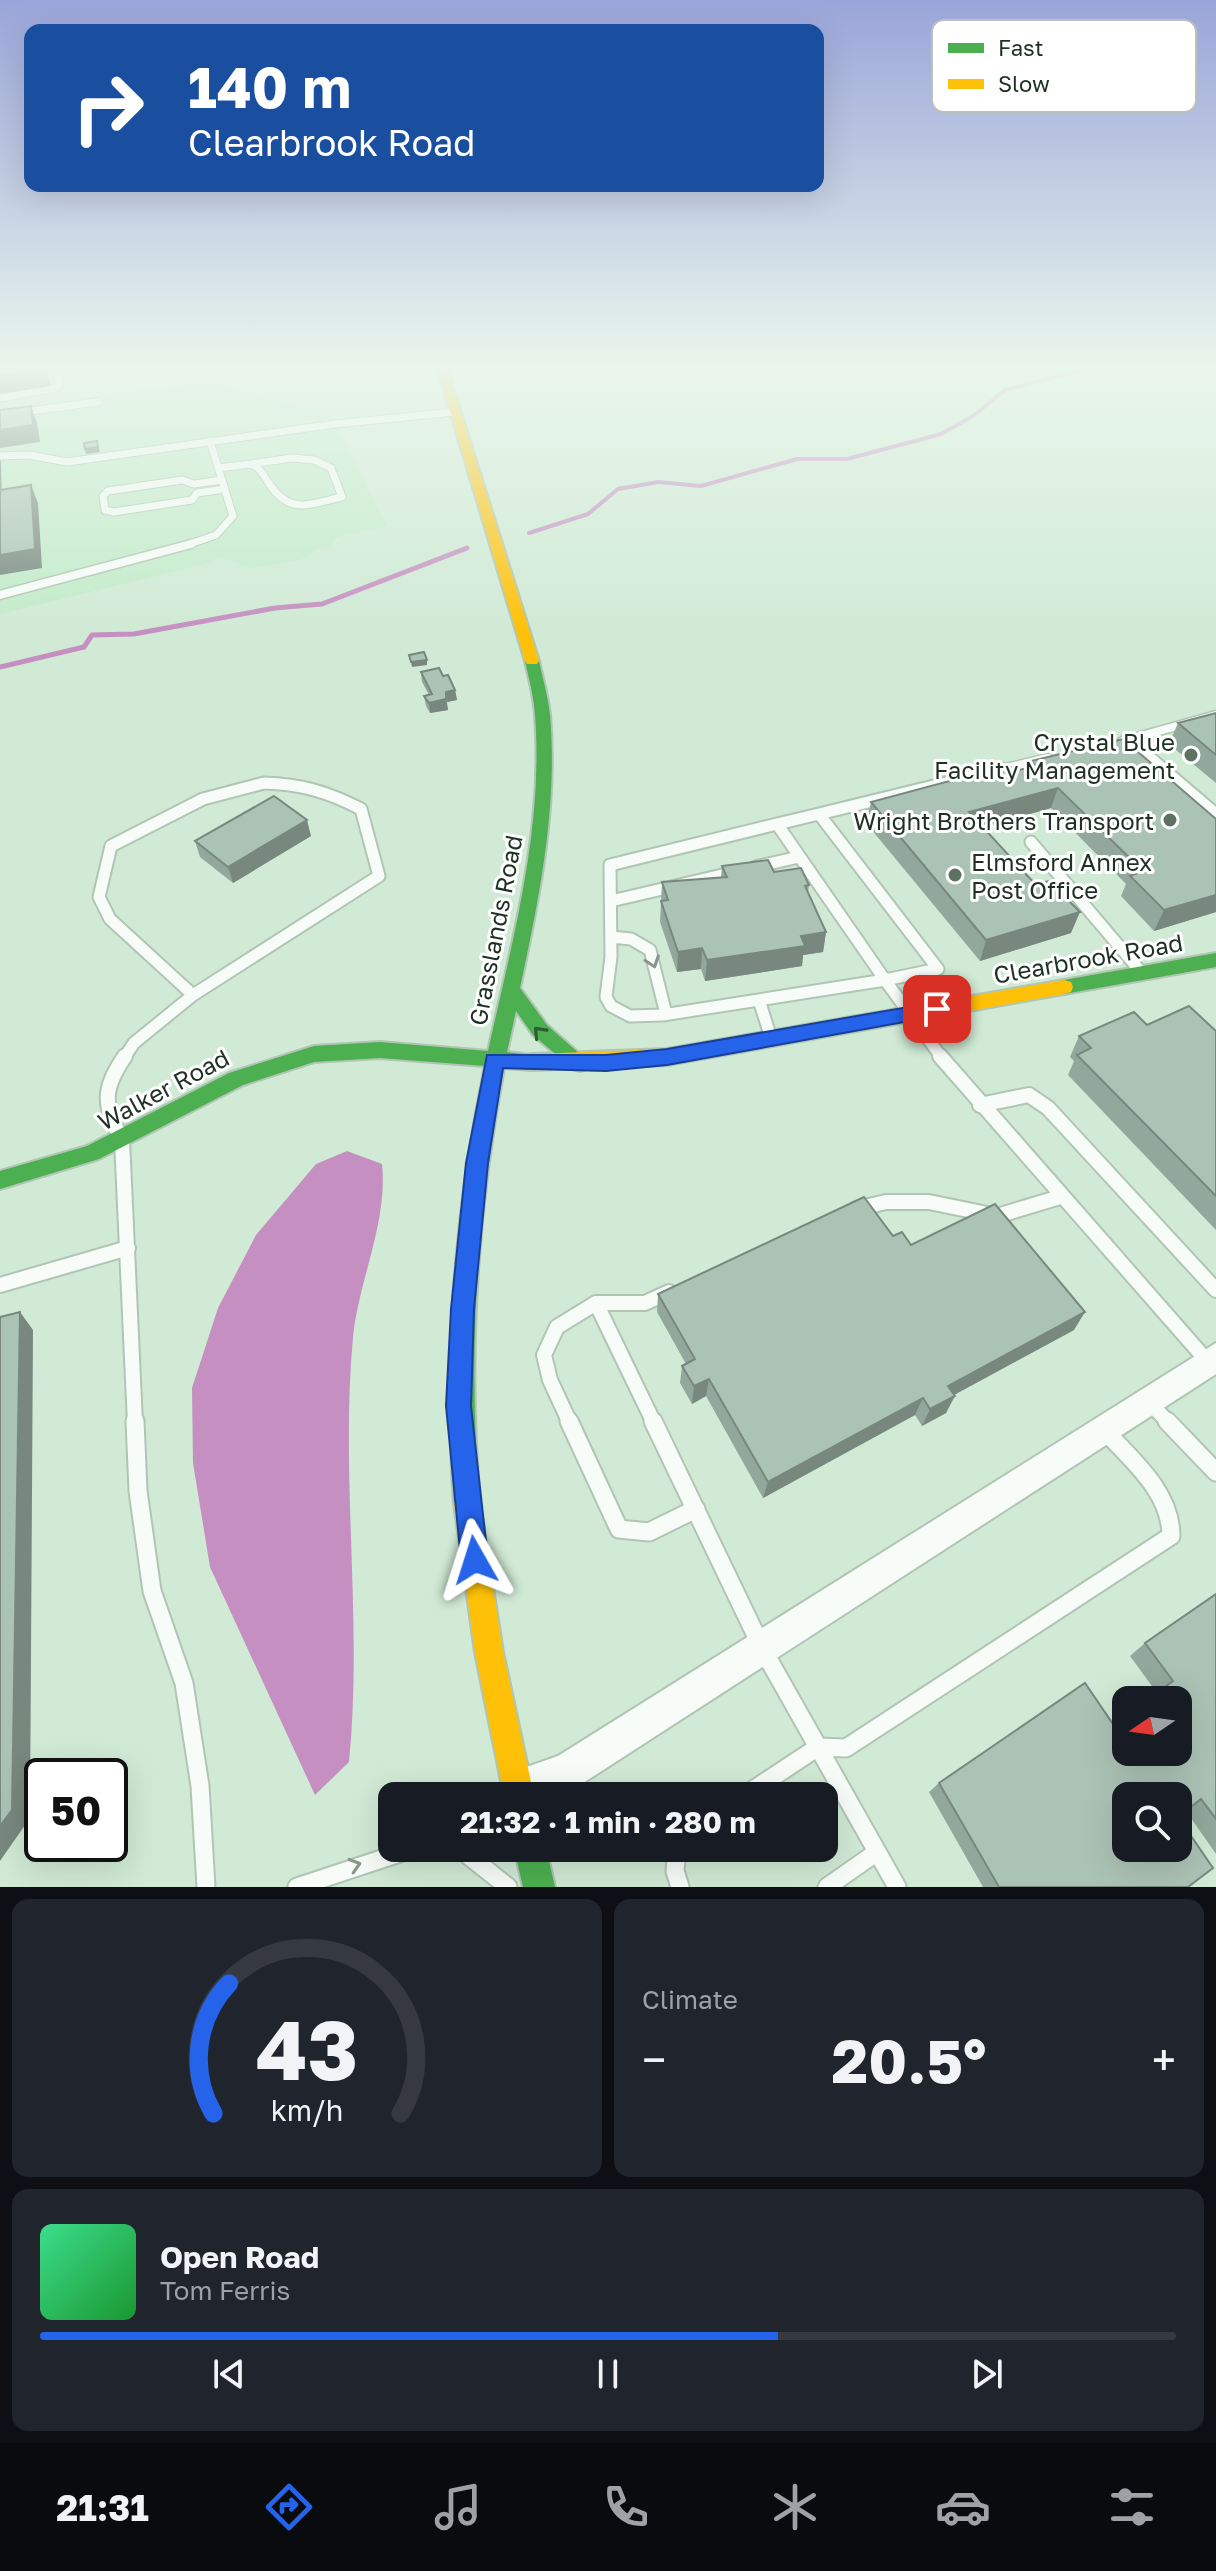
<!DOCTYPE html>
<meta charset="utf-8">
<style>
body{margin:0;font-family:"Golos Text",sans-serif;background:#20242c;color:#f1f3f6;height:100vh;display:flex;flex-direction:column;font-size:30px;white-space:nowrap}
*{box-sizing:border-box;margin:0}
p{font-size:26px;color:#9ea1a6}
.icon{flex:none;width:44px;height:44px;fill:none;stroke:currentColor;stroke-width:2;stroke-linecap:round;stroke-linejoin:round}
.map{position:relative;height:1887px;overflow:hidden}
.sheet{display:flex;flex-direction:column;gap:12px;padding:12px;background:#0d0f14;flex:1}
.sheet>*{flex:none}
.hud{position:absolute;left:24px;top:24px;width:800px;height:168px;border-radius:16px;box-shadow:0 8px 32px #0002;background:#1a4fa0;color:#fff;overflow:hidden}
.needle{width:52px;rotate:257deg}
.controls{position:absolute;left:1112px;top:1686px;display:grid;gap:16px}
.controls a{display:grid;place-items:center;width:80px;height:80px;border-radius:16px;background:#171b24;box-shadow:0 8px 32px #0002;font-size:40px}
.speed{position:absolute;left:24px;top:1758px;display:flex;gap:16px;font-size:40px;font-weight:700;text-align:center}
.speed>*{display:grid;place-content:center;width:104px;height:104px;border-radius:50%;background:#171b24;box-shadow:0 8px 32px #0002;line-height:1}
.speed .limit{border:4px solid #111;border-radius:12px;background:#fff;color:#111}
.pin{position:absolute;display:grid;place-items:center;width:68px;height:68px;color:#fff;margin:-34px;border-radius:16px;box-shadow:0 4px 12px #0006}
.me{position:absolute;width:88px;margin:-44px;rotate:354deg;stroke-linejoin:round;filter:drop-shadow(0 0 6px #0008)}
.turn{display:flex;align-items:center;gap:28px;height:168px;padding:0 32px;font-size:36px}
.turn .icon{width:104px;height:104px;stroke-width:2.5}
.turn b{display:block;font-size:56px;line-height:68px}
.big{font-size:60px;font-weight:700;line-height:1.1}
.sheet .card{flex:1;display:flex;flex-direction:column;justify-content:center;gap:12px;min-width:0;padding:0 28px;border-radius:16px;background:#20242c}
.sheet .dial{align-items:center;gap:0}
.dial svg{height:208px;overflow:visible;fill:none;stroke:#363941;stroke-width:7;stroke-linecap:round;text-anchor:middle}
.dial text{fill:#f1f3f6;stroke:none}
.song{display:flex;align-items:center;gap:24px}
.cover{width:96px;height:96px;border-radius:12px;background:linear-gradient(135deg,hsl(150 70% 55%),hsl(130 70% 35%))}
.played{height:8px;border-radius:4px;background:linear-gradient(90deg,#2563eb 65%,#363941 65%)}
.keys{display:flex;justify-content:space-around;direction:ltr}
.heat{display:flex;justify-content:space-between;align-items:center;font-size:44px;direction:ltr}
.sheet .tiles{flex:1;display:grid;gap:12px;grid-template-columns:1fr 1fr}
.card:last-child{grid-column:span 2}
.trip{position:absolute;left:378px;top:1782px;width:460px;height:80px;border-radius:16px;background:#171b24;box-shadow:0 8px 32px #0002;font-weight:700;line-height:80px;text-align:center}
.dock{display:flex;height:128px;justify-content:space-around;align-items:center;background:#090b0e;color:#9ea1a6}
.dock .icon{width:56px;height:56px}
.dock .current{color:#2563eb}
.dock b{font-size:36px;color:#f1f3f6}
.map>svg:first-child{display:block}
.built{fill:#c2ebc9}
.water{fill:#c58fc2}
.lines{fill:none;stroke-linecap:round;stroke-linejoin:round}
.stream-far1{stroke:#c58fc2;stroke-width:4}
.stream{stroke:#c58fc2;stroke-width:5}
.lane-far4-casing{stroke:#b1c5b4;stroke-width:9}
.lane-far3-casing{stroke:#b1c5b4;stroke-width:11}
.lane-far2-casing{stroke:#b1c5b4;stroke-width:15}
.lane-far1-casing{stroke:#b1c5b4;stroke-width:18}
.lane-casing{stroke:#b1c5b4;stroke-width:21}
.street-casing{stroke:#b1c5b4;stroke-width:4}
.fast-casing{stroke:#b1c5b4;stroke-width:4}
.slow-casing{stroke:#b1c5b4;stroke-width:4}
.lane-far4{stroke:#f8fcf9;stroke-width:7}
.lane-far3{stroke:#f8fcf9;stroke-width:8}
.lane-far2{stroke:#f8fcf9;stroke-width:11}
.lane-far1{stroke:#f8fcf9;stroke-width:14}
.lane{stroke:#f8fcf9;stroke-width:17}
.street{fill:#f8fcf9;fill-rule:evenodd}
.fast{fill:#4caf50;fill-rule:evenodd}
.slow{fill:#ffc107;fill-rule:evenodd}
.wall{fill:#93a89c}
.shaded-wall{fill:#78887f}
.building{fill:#abc3b5;stroke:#78887f;stroke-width:2}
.oneway{stroke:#8c968e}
.oneway2{stroke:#2f5d32}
.route{fill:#2563eb;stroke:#184099;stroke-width:2}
.poi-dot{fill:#5d7261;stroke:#fff;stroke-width:3}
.labels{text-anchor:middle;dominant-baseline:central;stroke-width:6;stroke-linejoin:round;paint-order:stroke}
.poi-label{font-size:24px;fill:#1f3122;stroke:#fff;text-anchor:end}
.street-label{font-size:24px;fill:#1f3122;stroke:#fff}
.key{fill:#fff;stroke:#bcc1bd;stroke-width:2}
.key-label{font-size:22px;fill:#1f3122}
</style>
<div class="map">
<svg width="1216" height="1887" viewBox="0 0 1216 1887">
<rect width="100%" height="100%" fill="#d0ead5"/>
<!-- built -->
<path class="built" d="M209,381L332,418L387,526L334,538L331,546L320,548L300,560L253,568L219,557L209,563L0,614V410Z"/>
<!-- water -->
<path class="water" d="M347,1151L382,1164C388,1222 359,1279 353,1337C340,1478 363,1621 349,1762L315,1795L210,1567L193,1463L192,1388L218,1308L256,1235L316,1164Z"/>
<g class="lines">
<!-- stream-far1 -->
<path class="stream-far1" d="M529,533L588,514L618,489L658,482L701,486L797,459H847L941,434L973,416L1005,390L1091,368"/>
<!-- stream -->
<path class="stream" d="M0,667L84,647L92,635L134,634L275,608L322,604L467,548"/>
<defs>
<path id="lane-far4" d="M0,398L56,388L60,382L57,368
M0,415L98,402
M0,456L29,455L67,462L335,424L454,412
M292,458L314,460L331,468L342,497C308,504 290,516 268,482C263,474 260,468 251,464Z
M218,468L251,464
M222,480L194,484L182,480L108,491L103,496L105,510L114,512L192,500L197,493L225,489
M184,546L216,535L233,516L210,441"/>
<path id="lane-far3" d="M0,595L191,544
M1123,741L1216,715
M994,771L1048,758"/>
<path id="lane-far2" d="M264,783C301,784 328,792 361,809L379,876L193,995L110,919L99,897L111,846L203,799Z
M819,814L1003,769
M777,824L885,980
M777,824L610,865L611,957L606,997L611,1006L630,1016L663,1015L885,980
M777,824L819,814L938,969L885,980
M1031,842L1141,972
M755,867L799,857
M611,901L735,872
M611,937L631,939L650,950L666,1014
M885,980L942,1058
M759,1000L771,1038
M124,1058L134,1043L193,995"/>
<path id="lane-far1" d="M125,1056C102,1090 103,1104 122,1140L135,1423
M940,1056L1208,1362
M980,1105L1029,1095L1048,1108L1216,1290
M856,1209L886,1202H929L997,1216L1060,1197
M0,1285L128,1248
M596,1303L654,1423
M1150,1403L1169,1423
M570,1423L550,1380L544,1355L557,1327L596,1303H645L669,1292"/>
<path id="lane" d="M135,1421L138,1491L152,1591L184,1683L200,1786L206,1887
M569,1421L619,1529L649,1532L696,1509
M653,1421L762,1648L897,1887
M1167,1421L1216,1472
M744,1796L818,1747L846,1748L1171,1536C1171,1492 1132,1460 1104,1430
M459,1848L508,1887
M677,1848L675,1871L680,1887
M297,1887L415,1848
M827,1887L877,1852"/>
<path id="street" d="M1127,734L1133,736L1216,807V824L1209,823L1121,744L1118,740Z
M1216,1343V1374L580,1785L550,1796H502L498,1788L504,1775L558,1756Z"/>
<path id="fast" d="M532,657L539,661C543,679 548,697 550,715C558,807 539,899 520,988L547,1025L590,1063L587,1069L580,1071L573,1069L533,1035L516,1011L507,1052L539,1056L542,1062L539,1068L532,1070L504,1068C477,1212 467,1356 480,1503L476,1512L467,1516L458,1512L454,1503C443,1355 455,1211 485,1066L380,1058L314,1062L243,1085L99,1159L0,1189V1171L87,1146L229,1073L314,1046L380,1042L488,1051C512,942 544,829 535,715C534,697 529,679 525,661Z
M1216,953V967L1064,994L1057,992L1055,987L1057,982L1064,980Z
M514,1848H546L555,1887H523Z"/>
<path id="slow" d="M437,368H447L539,661L537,664H527L525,661Z
M1064,980L1071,982L1073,987L1071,992L1064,994L667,1065L532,1070L525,1068L522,1062L525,1056L532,1054L667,1049Z
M467,1490L476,1494L480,1503L503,1652L534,1796H504L475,1652L454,1503L458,1494Z"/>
</defs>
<!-- lane-far4 casing -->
<use href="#lane-far4" class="lane-far4-casing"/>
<!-- lane-far3 casing -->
<use href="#lane-far3" class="lane-far3-casing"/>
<!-- lane-far2 casing -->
<use href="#lane-far2" class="lane-far2-casing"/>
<!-- lane-far1 casing -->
<use href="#lane-far1" class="lane-far1-casing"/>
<!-- lane casing -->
<use href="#lane" class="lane-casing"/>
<!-- street casing -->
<use href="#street" class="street-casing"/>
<!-- fast casing -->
<use href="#fast" class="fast-casing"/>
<!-- slow casing -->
<use href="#slow" class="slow-casing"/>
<!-- lane-far4 -->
<use href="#lane-far4" class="lane-far4"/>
<!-- lane-far3 -->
<use href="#lane-far3" class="lane-far3"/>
<!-- lane-far2 -->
<use href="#lane-far2" class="lane-far2"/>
<!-- lane-far1 -->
<use href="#lane-far1" class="lane-far1"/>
<!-- lane -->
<use href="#lane" class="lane"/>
<!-- street -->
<use href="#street" class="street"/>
<!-- fast -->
<use href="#fast" class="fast"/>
<!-- slow -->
<use href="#slow" class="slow"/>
</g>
<!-- wall -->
<path class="wall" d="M421,672L443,676L455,690L457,700L447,702L448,710L430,713L426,706L424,696L429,695L422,682Z
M1216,713V783L1169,744L1178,723Z
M1031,761L1216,819V912L1154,931L1121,896L1126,884L1051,808L983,827L1071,933L980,961L866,823L871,802L1015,771L1029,767Z
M311,836L233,883L200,857L195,841Z
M722,866L774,872L809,885L808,892L826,932L823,952L803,955L802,966L705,981L701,969L677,972L660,922L662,882L721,878Z
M1147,1025L1216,1031V1230L1068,1075L1074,1061L1070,1057L1079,1036Z
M893,1236L1074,1330L954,1395L946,1413L922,1426L915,1415L763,1498L706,1396L692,1404L680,1383L682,1366L686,1364L657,1312L658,1294Z
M1216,1594V1854L1186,1811L1126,1796L1188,1887H983L929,1792L939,1783L1113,1724L1157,1693L1130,1656L1145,1643Z"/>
<!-- shaded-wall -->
<path class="shaded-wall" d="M46,369L51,386L0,394V376Z
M31,406L37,423L40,442L0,448V430Z
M97,441L100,452L86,454L85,449Z
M0,459L1,462L2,509L0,503Z
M31,485L38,503L42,568L0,575V555Z
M427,660V665L412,667L411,662Z
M455,690L457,700L447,702L446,692Z
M446,699L448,710L430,713L429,703Z
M1058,788L1051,808L963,833L969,812Z
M307,820L311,836L233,883L228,867Z
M1216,895V912L1154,931L1164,910Z
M1080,912L1071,933L980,961L986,940Z
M826,932L823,952L803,955L802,966L705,981L707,960L801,936Z
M702,948L701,969L677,972L678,952Z
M20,1312L33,1330L30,1818L0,1861V1826Z
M1085,1312L1074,1330L939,1403L948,1386Z
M709,1379L706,1396L692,1404L694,1386Z
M955,1396L946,1413L922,1426L930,1409Z
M923,1398L915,1415L763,1498L768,1482Z"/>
<!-- building -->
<path class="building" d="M0,368H45L46,369L0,376Z
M31,406L33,425L0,430V410Z
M97,441L98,447L85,449L84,443Z
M31,485L35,549L0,555V490Z
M424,652L427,660L411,662L409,655Z
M439,668L443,676L448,675L455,690L446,692V699L429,703L424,696L432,694L421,672Z
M1216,713V755L1178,723Z
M1123,739L1216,819V895L1164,910L1130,876L1143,871L1058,788L969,812L1036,885L1049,881L1080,912L986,940L871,802L1009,765L1015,771L1036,766L1031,761Z
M274,796L307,820L228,867L195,841Z
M768,860L774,872L801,868L809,885L805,886L826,932L801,936L805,946L707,960L702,948L678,952L661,901L668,900L662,882L727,877L722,866Z
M1189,1006L1216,1031V1196L1077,1055L1091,1048L1079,1036L1134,1012L1147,1025Z
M864,1197L893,1236L902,1232L911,1245L995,1204L1085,1312L948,1386L955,1396L930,1409L923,1398L768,1482L709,1379L694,1386L682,1366L695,1359L658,1294Z
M20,1312L12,1810L0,1826V1317Z
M1216,1594V1819L1201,1799L1178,1817V1796H1126V1848H1178V1817L1213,1868L1188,1887H999L939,1783L1085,1683L1113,1724L1126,1715V1752H1178V1700H1147L1173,1681L1145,1643Z"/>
<!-- one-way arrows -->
<defs><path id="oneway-chevron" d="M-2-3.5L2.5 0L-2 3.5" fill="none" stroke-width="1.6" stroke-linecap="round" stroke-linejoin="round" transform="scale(2)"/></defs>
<g class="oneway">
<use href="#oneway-chevron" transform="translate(653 962) rotate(71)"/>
<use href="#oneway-chevron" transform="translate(355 1865) rotate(-17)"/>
</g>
<use class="oneway2" href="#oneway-chevron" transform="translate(539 1032) rotate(-133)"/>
<!-- sky -->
<linearGradient id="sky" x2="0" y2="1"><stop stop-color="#9aa5d9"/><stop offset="0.58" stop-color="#eaf6ec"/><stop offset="1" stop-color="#eaf6ec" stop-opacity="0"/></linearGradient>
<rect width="1216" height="632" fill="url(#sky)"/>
<!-- route -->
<path class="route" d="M937,1002L947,1009L937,1016L667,1065L606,1071L503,1068L488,1163L474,1309L471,1406L488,1560L484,1570L475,1574L465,1570L461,1560L446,1406L451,1309L466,1163L487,1055H606L667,1049Z"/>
<!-- markers -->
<g class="poi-dot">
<circle cx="1191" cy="755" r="8"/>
<circle cx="1170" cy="820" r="8"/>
<circle cx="955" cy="875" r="8"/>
</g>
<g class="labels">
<!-- poi labels -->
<g class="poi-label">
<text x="1175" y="741">Crystal Blue<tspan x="1175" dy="28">Facility Management</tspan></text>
<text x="1154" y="820">Wright Brothers Transport</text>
<text x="971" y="861" text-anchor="start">Elmsford Annex<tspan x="971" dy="28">Post Office</tspan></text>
</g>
<!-- street labels -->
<g class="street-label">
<text transform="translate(495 930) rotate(-79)">Grasslands Road</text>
<text transform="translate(1088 958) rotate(-10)">Clearbrook Road</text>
<text transform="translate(163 1089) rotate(-28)">Walker Road</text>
</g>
</g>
<!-- legend -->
<rect x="932" y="20" width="264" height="92" rx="12" class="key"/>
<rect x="948" y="43" width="36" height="10" fill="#4caf50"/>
<rect x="948" y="79" width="36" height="10" fill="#ffc107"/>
<g class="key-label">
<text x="998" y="56">Fast</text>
<text x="998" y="92">Slow</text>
</g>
</svg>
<div class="controls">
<a><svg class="needle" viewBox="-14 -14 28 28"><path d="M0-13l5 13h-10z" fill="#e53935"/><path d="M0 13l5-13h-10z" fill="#9ea1a6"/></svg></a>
<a><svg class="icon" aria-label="search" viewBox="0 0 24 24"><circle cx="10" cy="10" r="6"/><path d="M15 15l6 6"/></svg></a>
</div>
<div class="speed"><div class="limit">50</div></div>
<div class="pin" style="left:937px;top:1009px;background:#d93025"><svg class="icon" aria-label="arrive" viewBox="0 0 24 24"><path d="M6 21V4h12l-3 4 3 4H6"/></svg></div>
<svg class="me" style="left:475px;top:1560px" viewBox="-20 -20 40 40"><path d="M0-17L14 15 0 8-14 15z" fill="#2563eb" stroke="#fff" stroke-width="4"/></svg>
<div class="trip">21:32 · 1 min · 280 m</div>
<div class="hud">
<div class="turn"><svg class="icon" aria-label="right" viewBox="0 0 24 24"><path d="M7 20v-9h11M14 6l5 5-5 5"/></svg><div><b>140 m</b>Clearbrook Road</div></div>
</div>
</div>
<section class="sheet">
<div class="tiles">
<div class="card dial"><svg viewBox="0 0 100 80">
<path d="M14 69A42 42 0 1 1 86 69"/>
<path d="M14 69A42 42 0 0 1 20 19" stroke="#2563eb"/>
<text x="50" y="56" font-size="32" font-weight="700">43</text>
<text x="50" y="72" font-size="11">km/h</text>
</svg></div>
<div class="card"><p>Climate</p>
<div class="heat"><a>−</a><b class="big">20.5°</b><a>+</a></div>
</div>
<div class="card">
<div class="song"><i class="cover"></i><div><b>Open Road</b><p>Tom Ferris</p></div></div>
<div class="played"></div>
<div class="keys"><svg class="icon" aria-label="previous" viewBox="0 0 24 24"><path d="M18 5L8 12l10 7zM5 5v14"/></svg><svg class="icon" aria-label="pause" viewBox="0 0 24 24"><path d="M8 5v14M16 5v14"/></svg><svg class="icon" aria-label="next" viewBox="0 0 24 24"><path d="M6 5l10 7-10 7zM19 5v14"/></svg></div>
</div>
</div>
</section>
<nav class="dock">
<b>21:31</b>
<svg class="icon current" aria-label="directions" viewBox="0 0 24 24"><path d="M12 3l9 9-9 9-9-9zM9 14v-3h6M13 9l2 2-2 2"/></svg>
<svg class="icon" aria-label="music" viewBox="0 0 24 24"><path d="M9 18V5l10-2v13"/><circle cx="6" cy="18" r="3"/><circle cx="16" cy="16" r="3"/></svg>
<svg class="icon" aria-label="phone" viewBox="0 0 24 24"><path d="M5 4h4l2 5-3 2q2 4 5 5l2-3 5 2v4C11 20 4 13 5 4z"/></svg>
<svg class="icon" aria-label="climate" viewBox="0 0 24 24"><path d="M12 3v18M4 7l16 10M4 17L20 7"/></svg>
<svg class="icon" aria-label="car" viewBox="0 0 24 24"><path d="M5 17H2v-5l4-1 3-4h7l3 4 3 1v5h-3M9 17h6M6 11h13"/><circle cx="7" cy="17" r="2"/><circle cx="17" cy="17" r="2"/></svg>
<svg class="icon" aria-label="filters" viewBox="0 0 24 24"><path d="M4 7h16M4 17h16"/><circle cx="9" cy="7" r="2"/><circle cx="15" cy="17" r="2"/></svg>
</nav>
